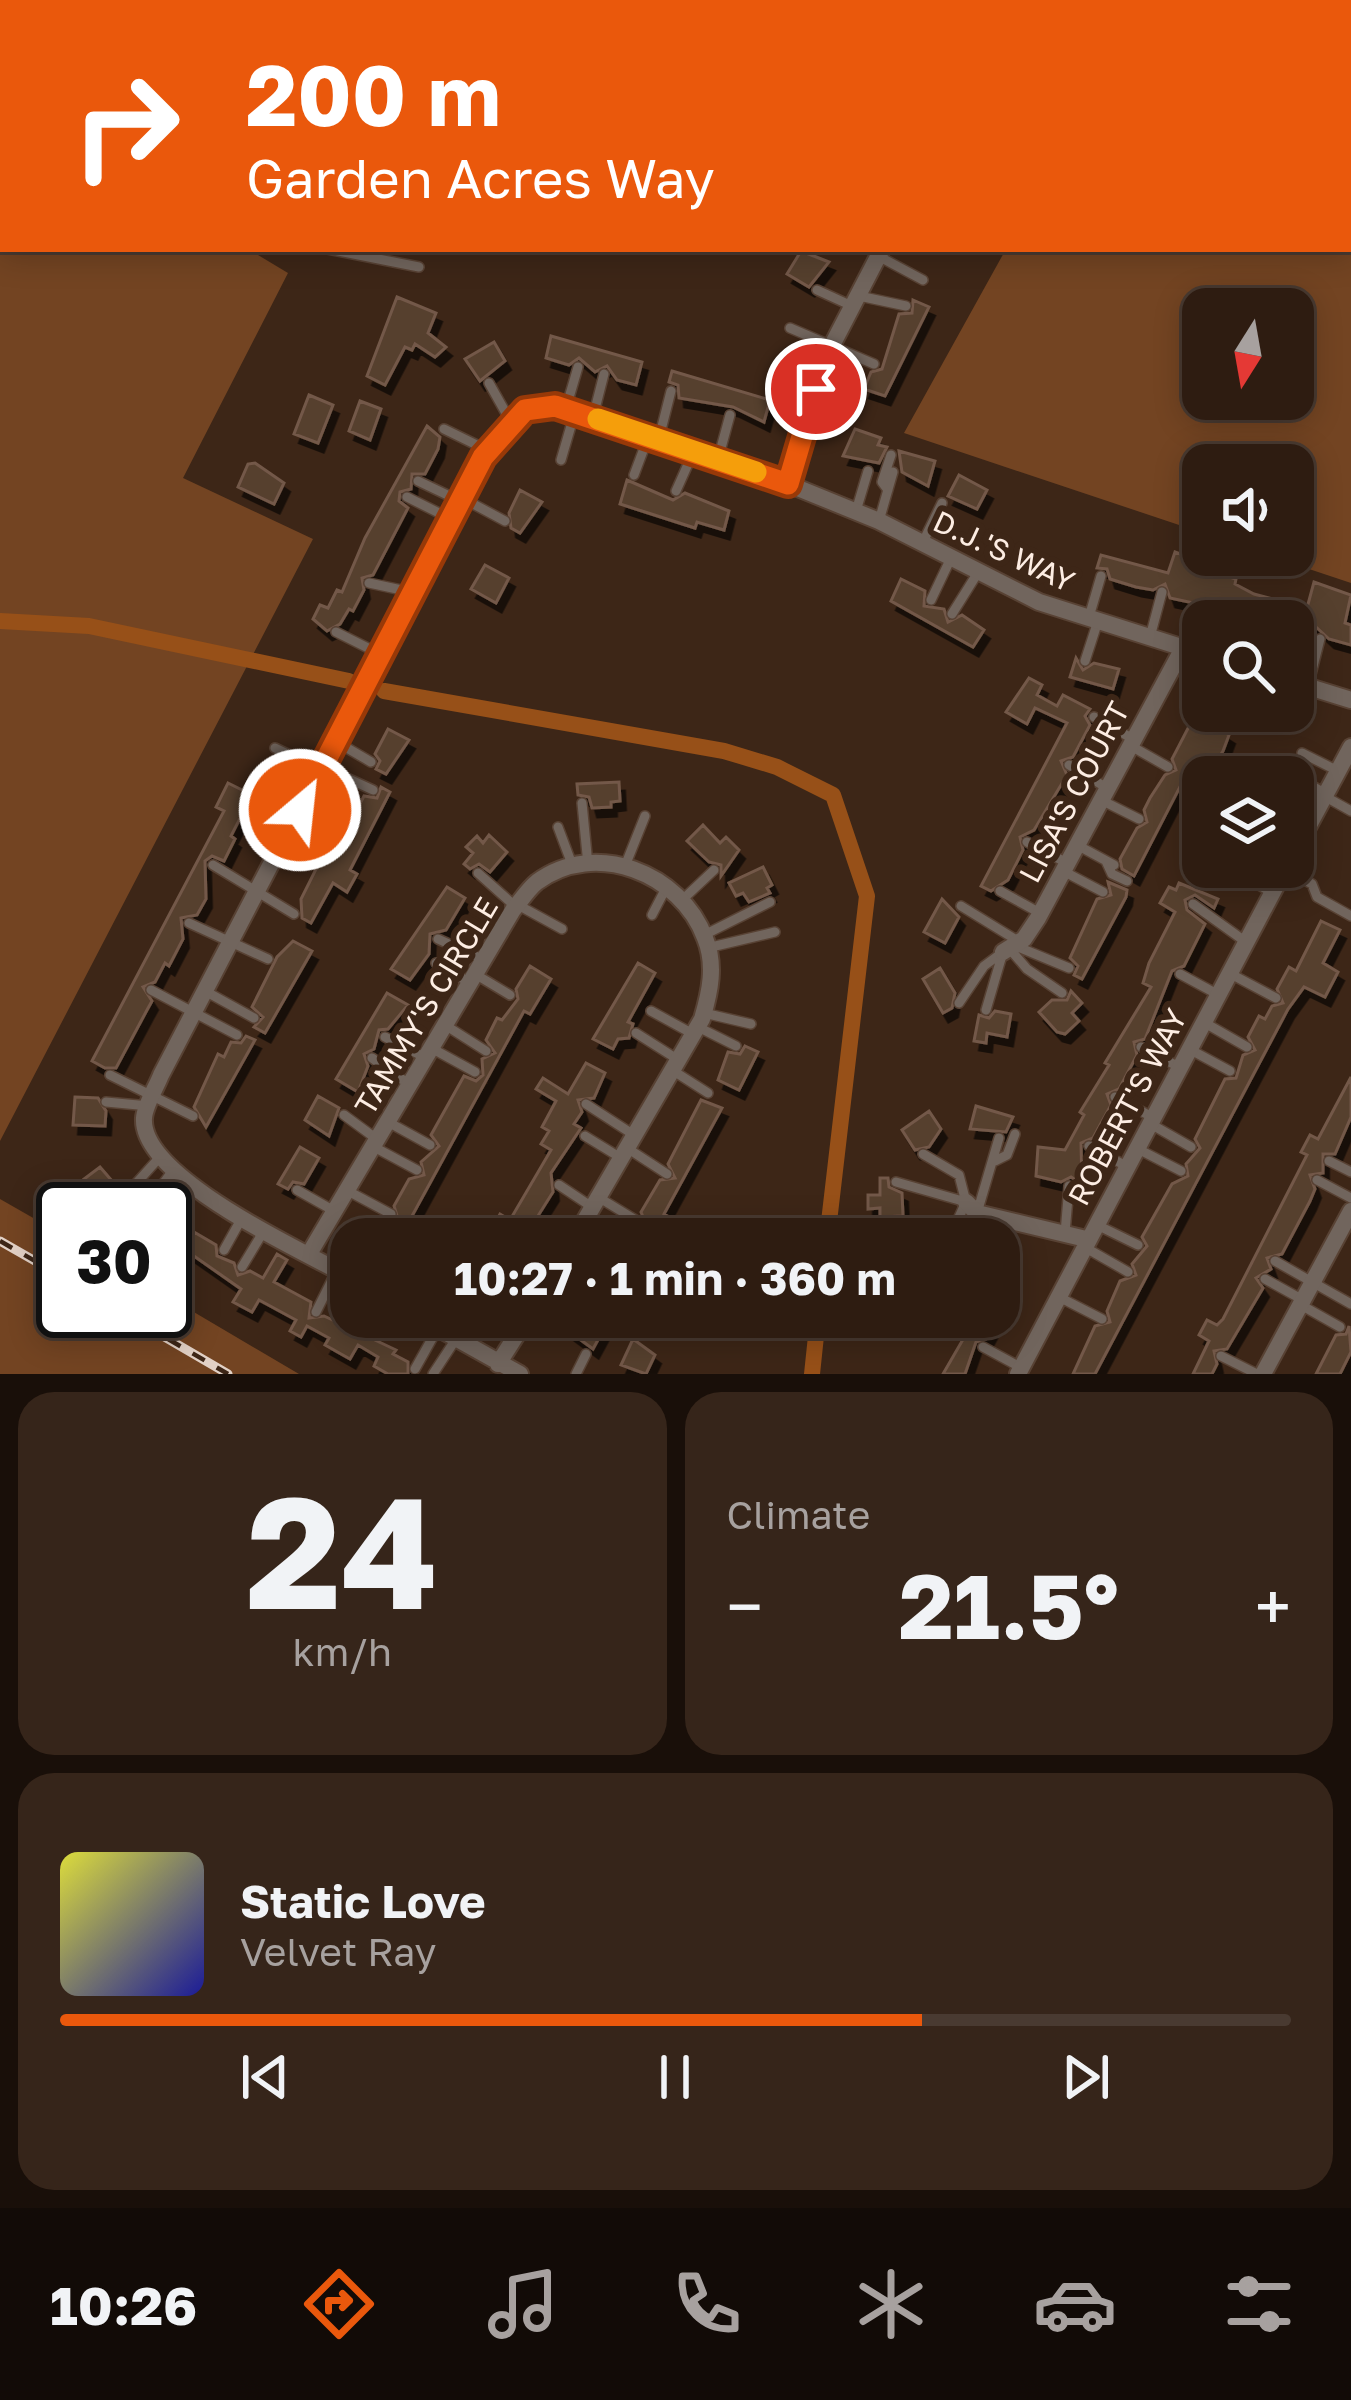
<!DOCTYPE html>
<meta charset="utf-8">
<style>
body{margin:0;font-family:"Golos Text",sans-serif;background:#36251a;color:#f1f3f6;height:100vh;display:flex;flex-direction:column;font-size:45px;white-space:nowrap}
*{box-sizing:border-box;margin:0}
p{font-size:39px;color:#a7a19f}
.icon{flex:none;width:66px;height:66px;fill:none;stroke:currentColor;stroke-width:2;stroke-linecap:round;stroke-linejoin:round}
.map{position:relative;height:1374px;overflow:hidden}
.panel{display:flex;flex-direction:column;gap:18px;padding:18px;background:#190f09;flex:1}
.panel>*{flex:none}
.banner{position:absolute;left:0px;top:0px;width:1353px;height:252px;box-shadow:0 6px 30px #0003,0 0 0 3px #493a31;background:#ea580c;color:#fff;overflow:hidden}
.needle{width:78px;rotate:191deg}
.tools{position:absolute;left:1182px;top:288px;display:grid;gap:24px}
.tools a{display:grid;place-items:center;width:132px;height:132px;border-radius:24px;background:#2e1c11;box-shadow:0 6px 30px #0003,0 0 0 3px #493a31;font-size:60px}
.speed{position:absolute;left:36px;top:1182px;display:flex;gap:24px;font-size:60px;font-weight:700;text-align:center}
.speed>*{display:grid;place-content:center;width:156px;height:156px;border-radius:50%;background:#2e1c11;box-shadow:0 6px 30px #0003,0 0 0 3px #493a31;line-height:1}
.speed .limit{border:6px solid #111;border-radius:18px;background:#fff;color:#111}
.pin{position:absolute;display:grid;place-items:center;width:102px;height:102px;color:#fff;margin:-51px;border:6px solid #fff;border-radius:50%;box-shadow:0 3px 12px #0007}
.me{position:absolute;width:132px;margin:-66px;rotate:28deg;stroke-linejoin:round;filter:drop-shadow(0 0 9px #0008)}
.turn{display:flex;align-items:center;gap:42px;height:252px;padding:0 48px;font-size:54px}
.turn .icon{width:156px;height:156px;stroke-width:2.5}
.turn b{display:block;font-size:84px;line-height:102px}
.big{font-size:90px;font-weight:700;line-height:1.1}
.panel .widget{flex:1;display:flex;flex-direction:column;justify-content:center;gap:18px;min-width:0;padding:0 42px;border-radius:36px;background:#36251a}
.panel .dial{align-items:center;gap:0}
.dial b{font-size:156px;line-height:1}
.song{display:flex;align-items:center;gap:36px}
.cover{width:144px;height:144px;border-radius:18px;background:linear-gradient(135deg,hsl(60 70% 55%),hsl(240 70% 35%))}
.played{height:12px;border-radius:6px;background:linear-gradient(90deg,#ea580c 70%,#493a31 70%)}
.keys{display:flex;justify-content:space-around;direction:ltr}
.heat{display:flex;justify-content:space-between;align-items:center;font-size:66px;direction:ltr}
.panel .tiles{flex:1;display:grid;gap:18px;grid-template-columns:1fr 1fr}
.widget:last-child{grid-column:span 2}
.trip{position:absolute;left:330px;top:1218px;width:690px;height:120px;border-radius:36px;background:#2e1c11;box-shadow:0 6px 30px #0003,0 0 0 3px #493a31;font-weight:700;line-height:120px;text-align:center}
.dock{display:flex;height:192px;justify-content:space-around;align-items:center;background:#120b07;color:#a7a19f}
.dock .icon{width:84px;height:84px}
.dock .selected{color:#ea580c}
.dock b{font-size:54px;color:#f1f3f6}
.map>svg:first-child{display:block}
.green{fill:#734422;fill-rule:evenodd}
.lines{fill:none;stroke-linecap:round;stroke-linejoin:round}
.canal{stroke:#975018;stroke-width:16}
.building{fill:#573f2f;stroke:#735948;stroke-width:3;filter:url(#shadow)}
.lane-casing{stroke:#584234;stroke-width:12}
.street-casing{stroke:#584234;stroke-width:20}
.lane{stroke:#71655d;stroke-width:9}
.street{stroke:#71655d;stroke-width:16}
.rail-casing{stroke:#e2d1c6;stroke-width:9}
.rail{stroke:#3d2617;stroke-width:4.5;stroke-dasharray:14;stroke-linecap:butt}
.route-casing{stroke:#983908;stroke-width:30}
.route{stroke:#ea580c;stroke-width:21}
.slow{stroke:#f59e0b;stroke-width:21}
.labels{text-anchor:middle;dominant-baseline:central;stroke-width:12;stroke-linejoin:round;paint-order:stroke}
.street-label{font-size:30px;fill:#fdede3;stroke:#3d2617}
</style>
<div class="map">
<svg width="1351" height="1374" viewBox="0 0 1351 1374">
<defs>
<filter id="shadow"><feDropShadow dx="5.5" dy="9" stdDeviation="0" flood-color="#0009"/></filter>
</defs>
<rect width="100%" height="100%" fill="#3d2617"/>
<!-- green -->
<path class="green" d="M0,0H116L3,3V249H248L288,273L183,478L313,539L0,1141Z
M1145,0H1351V583L1267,555H1293V465H1203V533L904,433L1006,249H1350V3ZM1203,309H1293V399H1203Z
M0,1199L63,1235V1311H165V1295L299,1374H0Z"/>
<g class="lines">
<!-- canal -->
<path class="canal" d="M0,621L89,626L349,681
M384,691L724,751L777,767L833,795L867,896L827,1239
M812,1374L818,1317"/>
</g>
<!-- building -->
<path class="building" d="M801,251L829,262L809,287L787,274Z
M397,297L436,313L428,333L446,347L435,357L415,344L412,350L405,347L385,385L367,376Z
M913,300L929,307L885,396L864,389L871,372L882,369L899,314L912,313Z
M551,336L642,362L636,385L617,380L607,366L595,372L579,358L569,365L546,358Z
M494,342L505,361L480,381L465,359Z
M672,371L770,400L764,422L733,407L679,398L678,385L669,382Z
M309,395L333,405L318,443L294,434Z
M360,401L381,409L370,440L349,431Z
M427,426L440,437L438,449L425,474H412L411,489L400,492L399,501L408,508L373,575L362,578L364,590L353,611L349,609L340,624L327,631L313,619L320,605L328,608L337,590L342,592L365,538Z
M855,429L881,438L878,445L887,447L879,463L843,456Z
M899,451L935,461L928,486L902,472Z
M255,463L284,483L274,504L238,487L248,464Z
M959,475L987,490L977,509L948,496Z
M627,480L673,500L685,493L729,511L724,530L697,522L695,528L620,504Z
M520,490L542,502L520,533L511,528L509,513Z
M1175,552L1202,562L1200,568L1236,579L1235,584L1254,594L1307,608L1314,582L1351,595L1345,623L1351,625V645L1329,639L1303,615L1266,621L1222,604L1212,607L1170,598L1165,584L1153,590L1136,587L1110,579L1107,569L1097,568L1101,555L1168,573Z
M485,565L509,578L496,603L471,589Z
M901,579L925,591L924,606L944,609L948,622L962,615L984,630L973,647L891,601Z
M1076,658L1083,670L1094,663L1119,669L1113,689L1070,677Z
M1029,678L1042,685L1037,695L1057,706L1063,695L1090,709L1085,716L1090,725L1073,757L1061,761L1067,775L1034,830L1020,837L1023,850L1008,880L991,891L981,886L1067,723L1035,708L1027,724L1006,712Z
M1197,711H1231L1221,730L1229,735L1223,751L1200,787L1184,779L1134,876L1122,869L1120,859L1137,828L1147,822L1144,810L1150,798L1165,775L1176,770L1172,759Z
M388,729L409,740L386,774L376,769L380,761L375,754Z
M619,782L620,801L611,802V807L592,808L589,797L578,795L577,784Z
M228,783L252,795L231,836L235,839L224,861L212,856L205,861L206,899L197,915L181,918L183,939L169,966L165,963L155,982L143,987L152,1001L147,1010L116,1068H105L92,1061L224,811L216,807Z
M381,787L390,792L350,870L357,874L347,892L333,883L311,923L302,918L301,899L333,835L345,833L364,796L377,798Z
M703,825L720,843L726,837L739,850L721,876V865L709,862L687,841Z
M489,835L507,852L490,872L479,864L470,869L464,864L473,853L466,847L477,836L483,843Z
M763,867L772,885L767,888L770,893L749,902L743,893L736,896L729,883Z
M1108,882L1127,890L1126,897L1082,979L1074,975L1078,966L1070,958L1097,899L1111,895Z
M1179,883L1218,899L1214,908L1195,895L1185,900L1187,910L1205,924L1184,966L1172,971L1145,1039L1134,1042L1137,1055L1119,1089L1107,1094L1111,1105L1093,1138L1081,1143L1082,1184L1071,1177L1061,1182L1036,1176L1038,1147L1065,1150L1084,1115L1080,1112L1109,1065L1105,1063L1151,987L1143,983L1149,963L1175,912L1160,903L1169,887L1176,890Z
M447,887L465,898L446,930L430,934L429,954L410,980L391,969Z
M942,899L959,917L945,943L924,932Z
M1321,921L1340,930L1323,963L1338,972L1325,997L1304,987L1288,1009L1095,1374H1073L1095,1326L1110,1322L1107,1311L1120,1281L1136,1275L1132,1264L1147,1246L1142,1237L1172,1184L1188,1176L1186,1164L1200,1148L1195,1139L1225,1079L1236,1078L1243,1055L1255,1050L1248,1037L1259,1016L1265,1019L1272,1006L1283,1003L1277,989L1289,967L1296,971Z
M293,941L312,951L265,1033L254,1027L263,1017L252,1007L277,957Z
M638,963L655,973L628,1022L633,1024L629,1038L618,1039L613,1049L593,1039Z
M530,966L551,979L530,1014L524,1011L412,1216L447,1239H380L371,1233L383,1220L398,1219L394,1206L409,1179L424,1175L421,1162L439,1146L431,1135L464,1076L476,1081L483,1075L482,1059L495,1053L486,1040L497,1018L502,1020L518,999L516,989Z
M940,968L955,993L952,1008L943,1013L923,979Z
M1071,991L1082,1003L1072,1013L1079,1021L1065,1034L1057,1032L1039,1012L1052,1000H1067Z
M387,993L408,1005L388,1029L379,1030L374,1049L364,1054L368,1066L358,1092L336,1079Z
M995,1011L1011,1014L1007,1037L987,1033L986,1043L974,1041L979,1015L989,1018Z
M246,1036L255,1040L206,1127L194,1107L218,1054L224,1057L231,1042L241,1043Z
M745,1046L758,1052L739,1090L718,1080L728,1052L740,1054Z
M586,1063L605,1073L594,1098L578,1100L582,1112L574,1124L581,1128L551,1173L553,1192L531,1227L520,1229L519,1239H486L500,1214L510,1220L551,1150L541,1144L549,1131L542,1127L556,1101L536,1089L543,1078L568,1094Z
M1351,1077V1117L1335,1154H1323V1173L1310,1175L1315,1189L1310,1201L1282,1254L1267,1258L1271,1269L1256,1278L1263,1288L1227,1349L1214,1351L1217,1364L1212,1374H1193L1209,1341L1199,1335L1207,1320L1217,1325L1223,1319L1307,1155L1301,1152L1310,1135L1318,1139Z
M318,1096L339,1108L329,1136L305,1120Z
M75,1097L98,1098L106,1111L105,1126L73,1125Z
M701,1100L722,1108L664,1214L672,1219L660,1239H628L631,1228L647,1226L641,1212L660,1180L675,1178L668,1164Z
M976,1106L1013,1117L1006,1132L970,1129Z
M929,1111L941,1129L929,1147L915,1150L902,1130Z
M300,1147L319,1158L304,1184L293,1182L288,1189L278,1184Z
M100,1167L119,1189L116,1204L130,1203L135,1209H107L84,1179Z
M880,1178H888L889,1187L902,1193L903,1216L880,1217V1208L868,1209V1195H880Z
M194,1232L216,1245L217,1256L234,1263L238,1275L250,1271L263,1278L277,1254L287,1260L274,1282L311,1302L309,1318L324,1316L396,1350L393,1354L408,1362V1374H388L374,1366L378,1357L358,1345L350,1359L325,1345L329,1338L307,1326L301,1337L290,1331L296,1320L259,1300L252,1312L233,1302L241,1289L184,1249Z
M573,1317L605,1327L593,1349L566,1329Z
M976,1317H998L986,1339L976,1342L965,1374H943Z
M1349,1326L1351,1352L1340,1374H1316L1336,1335L1346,1334Z
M633,1339L655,1355L646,1374L621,1365Z"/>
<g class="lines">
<defs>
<path id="lane" d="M1021,0L1027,3
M122,3L123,0
M328,249L419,267
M880,257L923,280
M817,290L852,306
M859,296L906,306
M790,328L874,364
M489,383L511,422
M566,408L578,367
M593,417L604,374
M444,429L487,450
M659,438L671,391
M718,459L730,415
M561,460L575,412
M634,475L649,435
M418,481L460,501
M888,490L882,482L891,455
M676,491L693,453
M407,497L451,519
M462,498L505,521
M856,511L868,471
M879,521L893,472
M923,542L942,503
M369,583L411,592
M931,600L951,558
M952,614L977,574
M1089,617L1101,576
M1217,621L1219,612
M336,632L380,654
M1150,637L1162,592
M1293,647L1301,624
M1085,661L1098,621
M1308,686L1320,639
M1094,717L1133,739
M335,741L371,762
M1131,746L1168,767
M275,748L319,769
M1302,753L1338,771
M1069,765L1107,788
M323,767L373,790
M1282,768L1326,794
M1324,796L1351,811
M1101,800L1139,819
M582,803L588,865
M300,810L336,827
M558,827L573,867
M1027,842L1067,863
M1077,845L1114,865
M1106,861L1112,874L1127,881
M213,865L294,914
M625,866L645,816
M1285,869L1312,884L1317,897L1351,916
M1233,870L1273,893
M1063,871L1103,892
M478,873L516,907
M1000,891L1040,913
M681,901L714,870
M1193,904L1246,942
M518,905L562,929
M961,906L1018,941
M652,915L666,888
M189,923L268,959
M704,935L770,902
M438,939L482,959
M1013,945L1069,968
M707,948L775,932
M1009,948L1027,969L1062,993
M436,963L470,983
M1229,973L1276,998
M475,974L510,995
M1180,974L1217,994
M151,990L237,1035
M205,991L254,1018
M959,1003L984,966L1003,952
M986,1010L1003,952
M651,1011L693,1034
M704,1013L751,1024
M1205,1023L1247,1047
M445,1025L486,1051
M698,1027L736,1046
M636,1033L677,1059
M385,1037L426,1058
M1141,1047L1179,1067
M433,1049L475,1072
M1189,1049L1230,1071
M372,1058L410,1085
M672,1070L708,1093
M110,1075L193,1116
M1115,1097L1152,1117
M106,1102L149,1106
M586,1104L634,1135
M344,1115L378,1140
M388,1122L430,1145
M1149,1123L1191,1147
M585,1136L621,1158
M1089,1146L1126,1166
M374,1147L417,1170
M627,1148L667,1174
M1138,1149L1181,1171
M923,1154L959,1175L966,1202L949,1239
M995,1161L1007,1155L1015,1134
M1329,1161L1351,1172
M1317,1180L1351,1198
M896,1182L966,1202
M559,1185L592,1207
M297,1190L336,1212
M348,1191L391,1214
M598,1197L639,1222
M123,1198L159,1158
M146,1207L171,1173
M977,1213L999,1138
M585,1221L619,1239
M1095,1224L1138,1245
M1065,1233L1069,1186
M527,1235L533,1239
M985,1239L989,1216
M1086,1248L1128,1272
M224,1250L243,1216
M1275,1261L1351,1304
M242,1267L265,1229
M1265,1279L1303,1300
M1059,1297L1102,1319
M1301,1305L1340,1327
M316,1312L337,1270
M347,1320L351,1313
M983,1347L1020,1367
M1221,1356L1257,1374
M415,1369L438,1328
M433,1374L456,1339
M576,1374L586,1354"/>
<path id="street" d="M1012,3L1013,0
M788,484L828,353L882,249
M1293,682L1351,700
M1293,855L1351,747
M1003,952L1024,939L1038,918L1183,648
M966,1202L977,1213L1086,1239
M309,1254L513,910C520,902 528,889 537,882C595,839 681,873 705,938C716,965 710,992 702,1019L574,1239
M351,1278C304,1251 140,1178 144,1118C145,1105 156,1088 161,1075L483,457L525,410L555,406L788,484L879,521L1039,602L1203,654
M418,1317L520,1374
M498,1364L528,1317
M1018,1374L1286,867
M1263,1374L1351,1211"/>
</defs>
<!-- lane casing -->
<use href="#lane" class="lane-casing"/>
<!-- street casing -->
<use href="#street" class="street-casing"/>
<!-- lane -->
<use href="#lane" class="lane"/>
<!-- street -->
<use href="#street" class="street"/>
<defs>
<path id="rail" d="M0,1241L63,1277
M120,1311L228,1374"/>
</defs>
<!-- rail casing -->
<use href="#rail" class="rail-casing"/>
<!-- rail -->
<use href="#rail" class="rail"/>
</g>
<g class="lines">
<defs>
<path id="route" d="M300,810L483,457L525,410L555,406L788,484L816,389"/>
</defs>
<!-- route casing -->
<use href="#route" class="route-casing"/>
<!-- route -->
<use href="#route" class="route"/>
<!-- slow -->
<path class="slow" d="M598,419L756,472"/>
</g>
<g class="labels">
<!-- street labels -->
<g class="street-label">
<text transform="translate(1004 551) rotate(25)">D.J.'S WAY</text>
<text transform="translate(1074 792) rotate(-62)">LISA'S COURT</text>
<text transform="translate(426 1006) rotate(-59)">TAMMY'S CIRCLE</text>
<text transform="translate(1127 1107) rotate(-62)">ROBERT'S WAY</text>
</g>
</g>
</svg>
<div class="tools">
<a><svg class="needle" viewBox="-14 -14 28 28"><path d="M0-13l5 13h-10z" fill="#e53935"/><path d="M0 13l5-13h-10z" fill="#a7a19f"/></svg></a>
<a><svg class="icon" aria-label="sound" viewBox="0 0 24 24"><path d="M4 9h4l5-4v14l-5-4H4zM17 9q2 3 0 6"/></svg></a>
<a><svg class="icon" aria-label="search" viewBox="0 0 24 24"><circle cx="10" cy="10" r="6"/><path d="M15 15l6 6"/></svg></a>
<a><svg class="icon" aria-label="layers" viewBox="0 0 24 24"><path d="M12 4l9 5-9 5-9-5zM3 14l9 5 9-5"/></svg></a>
</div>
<div class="speed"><div class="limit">30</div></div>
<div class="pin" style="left:816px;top:389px;background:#d93025"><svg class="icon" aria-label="arrive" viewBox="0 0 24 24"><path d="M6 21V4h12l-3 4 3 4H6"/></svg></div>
<svg class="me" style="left:300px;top:810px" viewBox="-20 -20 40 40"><circle r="17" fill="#ea580c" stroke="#fff" stroke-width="3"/><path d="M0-11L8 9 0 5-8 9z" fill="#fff"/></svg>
<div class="trip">10:27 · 1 min · 360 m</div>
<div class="banner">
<div class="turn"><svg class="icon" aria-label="right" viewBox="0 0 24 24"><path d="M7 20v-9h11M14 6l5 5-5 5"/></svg><div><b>200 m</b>Garden Acres Way</div></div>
</div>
</div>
<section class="panel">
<div class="tiles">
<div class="widget dial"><b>24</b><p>km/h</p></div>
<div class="widget"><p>Climate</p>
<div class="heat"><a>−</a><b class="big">21.5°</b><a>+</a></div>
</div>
<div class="widget">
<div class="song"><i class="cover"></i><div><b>Static Love</b><p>Velvet Ray</p></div></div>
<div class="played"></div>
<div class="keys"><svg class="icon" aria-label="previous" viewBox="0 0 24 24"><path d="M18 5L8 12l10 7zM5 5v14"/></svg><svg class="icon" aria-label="pause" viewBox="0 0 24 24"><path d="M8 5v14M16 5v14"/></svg><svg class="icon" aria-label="next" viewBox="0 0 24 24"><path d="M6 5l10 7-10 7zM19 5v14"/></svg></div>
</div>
</div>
</section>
<nav class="dock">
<b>10:26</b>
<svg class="icon selected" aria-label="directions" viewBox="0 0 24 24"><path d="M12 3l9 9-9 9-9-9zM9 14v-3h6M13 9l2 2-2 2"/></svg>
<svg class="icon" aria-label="music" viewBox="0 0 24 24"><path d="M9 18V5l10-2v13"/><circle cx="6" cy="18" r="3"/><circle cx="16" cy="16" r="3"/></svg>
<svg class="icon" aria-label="phone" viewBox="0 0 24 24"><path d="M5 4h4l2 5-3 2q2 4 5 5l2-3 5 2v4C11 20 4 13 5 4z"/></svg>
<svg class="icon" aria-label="climate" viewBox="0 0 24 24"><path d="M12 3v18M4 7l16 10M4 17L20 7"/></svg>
<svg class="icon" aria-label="car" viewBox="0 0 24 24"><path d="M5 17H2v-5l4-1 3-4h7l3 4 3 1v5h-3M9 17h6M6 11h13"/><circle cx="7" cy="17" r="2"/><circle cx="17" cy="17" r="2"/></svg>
<svg class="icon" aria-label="filters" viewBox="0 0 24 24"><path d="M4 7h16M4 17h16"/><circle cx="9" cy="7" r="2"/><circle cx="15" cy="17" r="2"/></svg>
</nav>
